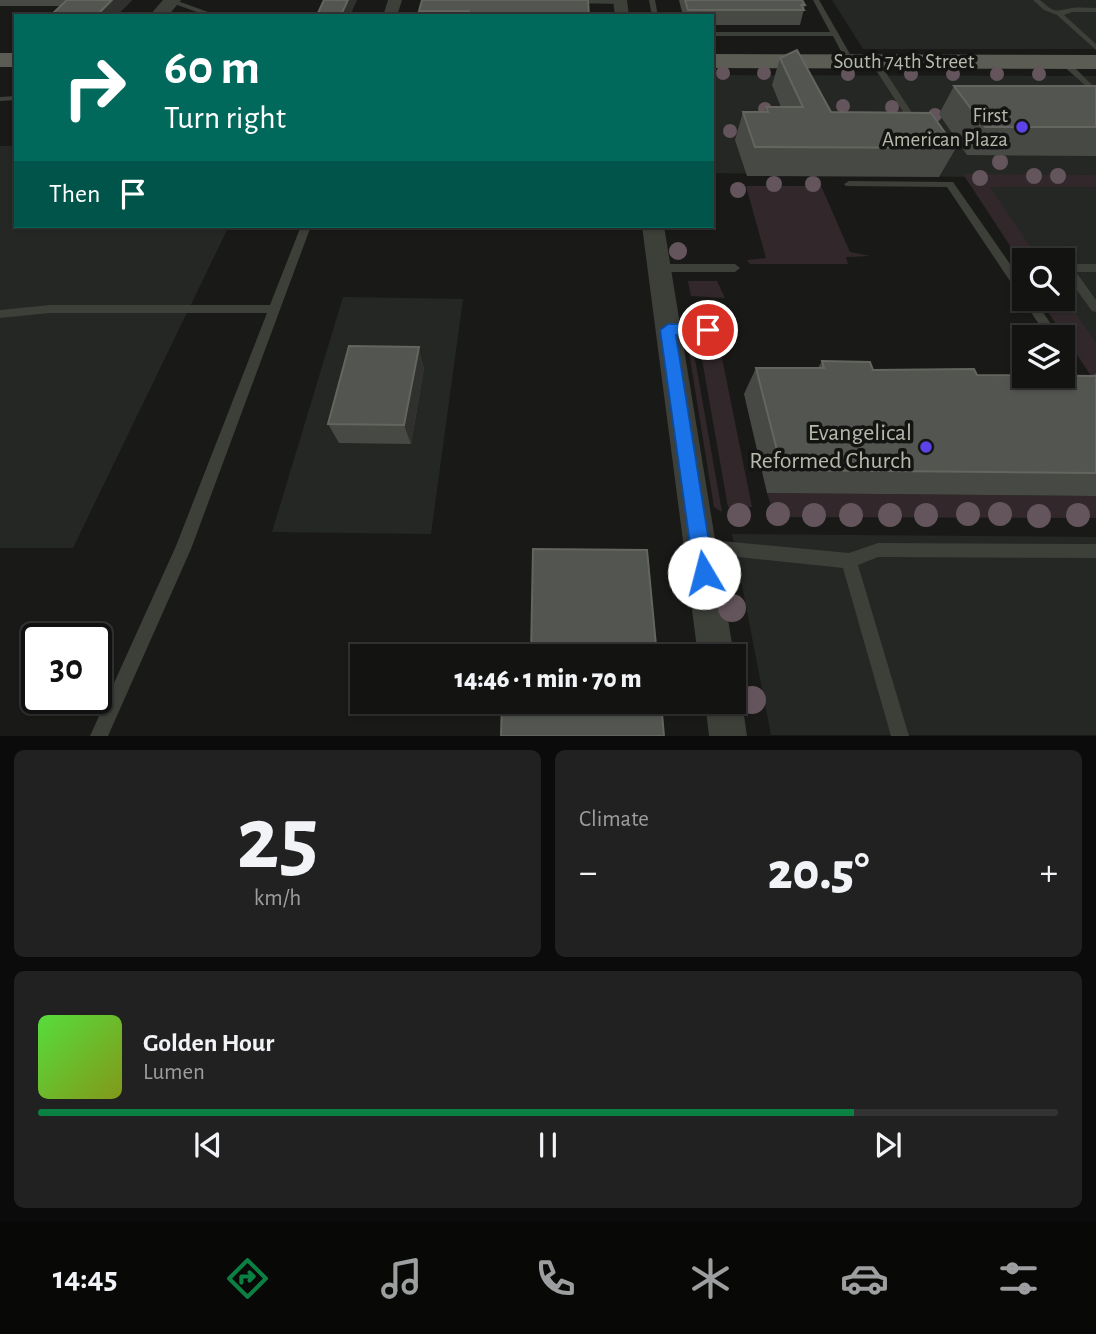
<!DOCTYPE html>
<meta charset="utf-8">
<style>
body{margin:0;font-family:"Alegreya Sans",sans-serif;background:#202120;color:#f1f3f6;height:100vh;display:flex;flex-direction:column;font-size:26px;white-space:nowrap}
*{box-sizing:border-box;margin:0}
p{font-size:23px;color:#9d9e9f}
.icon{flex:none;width:38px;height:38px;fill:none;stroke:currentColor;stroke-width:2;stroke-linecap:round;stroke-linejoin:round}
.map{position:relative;height:736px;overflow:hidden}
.panel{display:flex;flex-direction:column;gap:14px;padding:14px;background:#0a0b0a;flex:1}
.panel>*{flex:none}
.hud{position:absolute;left:14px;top:14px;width:700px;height:214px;border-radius:0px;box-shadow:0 2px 5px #0004,0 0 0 2px #323332;background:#00695c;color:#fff;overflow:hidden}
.tools{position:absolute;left:1012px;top:248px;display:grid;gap:14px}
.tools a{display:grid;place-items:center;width:63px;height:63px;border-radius:0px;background:#131412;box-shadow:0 2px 5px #0004,0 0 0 2px #323332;font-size:35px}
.speed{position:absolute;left:21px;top:623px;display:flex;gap:14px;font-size:35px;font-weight:700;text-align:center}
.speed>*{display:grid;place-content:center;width:91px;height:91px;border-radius:50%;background:#131412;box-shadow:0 2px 5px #0004,0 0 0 2px #323332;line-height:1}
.speed .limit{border:4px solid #111;border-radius:10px;background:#fff;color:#111}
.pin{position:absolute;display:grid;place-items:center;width:60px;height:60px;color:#fff;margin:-30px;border:4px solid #fff;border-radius:50%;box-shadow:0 2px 7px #0007}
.me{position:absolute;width:77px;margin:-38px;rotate:352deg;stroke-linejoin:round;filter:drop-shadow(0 0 5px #0008)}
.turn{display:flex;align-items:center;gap:24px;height:147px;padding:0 35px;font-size:32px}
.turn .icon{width:91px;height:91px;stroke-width:2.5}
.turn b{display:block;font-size:49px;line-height:60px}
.then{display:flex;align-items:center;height:66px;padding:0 35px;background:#0003;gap:14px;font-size:26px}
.big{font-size:52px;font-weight:800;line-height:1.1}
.panel .tile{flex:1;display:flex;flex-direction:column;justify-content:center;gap:10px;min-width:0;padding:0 24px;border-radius:10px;background:#202120}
.panel .dial{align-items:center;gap:0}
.dial b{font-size:91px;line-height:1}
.song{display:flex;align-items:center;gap:21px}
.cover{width:84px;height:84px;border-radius:10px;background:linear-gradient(135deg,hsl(110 70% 55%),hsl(70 70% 35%))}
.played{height:7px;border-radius:4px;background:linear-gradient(90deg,#0b8043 80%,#323332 80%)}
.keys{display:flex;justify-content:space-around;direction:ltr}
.heat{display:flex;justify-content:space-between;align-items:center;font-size:38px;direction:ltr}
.panel .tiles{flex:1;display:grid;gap:14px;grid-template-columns:1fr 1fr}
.tile:last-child{grid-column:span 2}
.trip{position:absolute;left:350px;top:644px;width:396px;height:70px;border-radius:0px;background:#131412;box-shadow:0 2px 5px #0004,0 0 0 2px #323332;font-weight:800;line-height:70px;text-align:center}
.dock{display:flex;height:112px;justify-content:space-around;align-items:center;background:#080807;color:#9d9e9f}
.dock .icon{width:49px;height:49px}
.dock .on{color:#0b8043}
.dock b{font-size:32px;color:#f1f3f6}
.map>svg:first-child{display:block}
.built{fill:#252724}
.green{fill:#32282b}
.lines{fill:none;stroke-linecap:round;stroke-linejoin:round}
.service{fill:#3d3f39;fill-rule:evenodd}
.minor{fill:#3d3f39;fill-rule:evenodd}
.tertiary{fill:#3d3f39;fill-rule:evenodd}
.primary{fill:#5b5d55;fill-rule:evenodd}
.tree{fill:#64545b}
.wall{fill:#474945}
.shaded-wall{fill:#30312e}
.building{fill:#535550;stroke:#63655e;stroke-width:2}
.route{fill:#1a73e8;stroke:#114b97;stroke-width:2}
.poi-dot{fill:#5c42e8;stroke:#141513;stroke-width:2.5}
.labels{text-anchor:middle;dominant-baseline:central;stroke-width:7;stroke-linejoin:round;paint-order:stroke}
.far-street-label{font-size:21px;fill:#b6b9ab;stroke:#141513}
.far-poi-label{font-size:21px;fill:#b6b9ab;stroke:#141513;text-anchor:end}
.poi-label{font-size:24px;fill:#b6b9ab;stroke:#141513;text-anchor:end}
</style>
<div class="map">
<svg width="1096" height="736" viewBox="0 0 1096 736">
<rect width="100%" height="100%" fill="#191a18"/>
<!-- built -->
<path class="built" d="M832,0H1096V49H863Z
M712,75L1096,76V354L1062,299V261H1031L972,177L712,173Z
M0,146H16V226H229L73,548H0Z
M343,297L463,299L431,534L272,532Z
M732,534L1096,537V735H771Z"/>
<!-- green -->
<path class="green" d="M963,174L1096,175V187H990L1040,261H1024V267Z
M746,186H821L850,252L870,256L846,257L848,264H750L747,260L766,258Z
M688,281H717L725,298L691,296Z
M1062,294L1096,343V383L1046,309L1044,299H1062Z
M692,342L722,512L714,507L688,346Z
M707,344L720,348L752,507H728L700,348Z
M767,493L1096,496V518L775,517Z"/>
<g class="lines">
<!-- service -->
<path class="service" d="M168,0H175L219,16H208L169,2Z
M571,0H620L623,2L620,4L569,3L568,2Z
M649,0H655L658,16H652Z
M813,0H819L854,61L853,63H847L833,36H712V32H830Z
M1033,0H1040C1056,14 1054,11 1072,8C1080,7 1088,8 1096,8V12H1072L1064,15L1096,44V50L1057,15L1044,10Z
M871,59H877L918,122L917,124H911L870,61Z
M1061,60H1067L1096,89V95L1061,64Z
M16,96V100L0,101V97Z
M849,181L953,182L1024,284V299H1034L1055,330L1057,333L1055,336H1047L1024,302L1022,299L1024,297L1020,296L947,187L846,186L844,184Z
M301,226H311L191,549L108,736H90L176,546L267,313H50L0,318V310L50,305H270Z
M659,264H735L740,268L735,272H659L654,268Z
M1067,264H1096V272H1076L1096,300V312L1092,311L1063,271V265Z
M668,326H722L728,330L722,334H668L662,330Z
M700,539L849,553L878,543L1096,544V558L878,557L858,565L909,736H891L843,568L700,553L695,551L693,546L695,541Z"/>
<!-- minor -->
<path class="minor" d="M388,0H402L397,16H383Z
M613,0H627L629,16H615Z
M642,226H664L734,656L733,657L698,656Z
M733,688L742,702L747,736H709L705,702H733Z"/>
<!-- tertiary -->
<path class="tertiary" d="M163,0H181L168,16H149Z"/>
<!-- primary -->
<path class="primary" d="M0,53H16V67H0Z
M712,54L1096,55V69L712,68Z"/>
</g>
<!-- trees -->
<g class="tree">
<circle cx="723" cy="73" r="7"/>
<circle cx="764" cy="73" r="7"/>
<circle cx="848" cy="74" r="7"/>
<circle cx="911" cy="74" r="7"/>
<circle cx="953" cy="74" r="7"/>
<circle cx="997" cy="74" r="7"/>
<circle cx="1039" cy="74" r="7"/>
<circle cx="843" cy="106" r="7"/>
<circle cx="892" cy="107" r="7"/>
<circle cx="765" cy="109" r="7"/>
<circle cx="935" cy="115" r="7"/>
<circle cx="730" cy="131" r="7"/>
<circle cx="1000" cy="162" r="8"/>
<circle cx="1034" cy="176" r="8"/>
<circle cx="1058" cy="176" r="8"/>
<circle cx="980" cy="178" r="8"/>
<circle cx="774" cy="184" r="8"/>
<circle cx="813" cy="184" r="8"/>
<circle cx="738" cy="190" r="8"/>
<circle cx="678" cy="251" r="9"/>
<circle cx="778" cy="514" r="12"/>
<circle cx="968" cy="514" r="12"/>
<circle cx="1000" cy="514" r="12"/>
<circle cx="739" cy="515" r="12"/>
<circle cx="814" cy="515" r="12"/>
<circle cx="851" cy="515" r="12"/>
<circle cx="890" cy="515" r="12"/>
<circle cx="926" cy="515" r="12"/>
<circle cx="1078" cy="515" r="12"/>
<circle cx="1039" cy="516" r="12"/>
<circle cx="732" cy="608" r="14"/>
<circle cx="752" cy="700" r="14"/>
</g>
<!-- wall -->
<path class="wall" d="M0,0H132L116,16H50L61,6H0Z
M422,0L589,16H419V11Z
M679,0H802L805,5L800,25H712V16H683Z
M780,58L831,112L956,148L939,177L747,176L735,140L743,112H764L766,107H781L772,85Z
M954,86H1096V156L967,155L939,114Z
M822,361L873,370L977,375L1092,376L1096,373V496L767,493L744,394L756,368H818Z
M424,368L411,444L339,443L328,424Z"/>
<!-- shaded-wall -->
<path class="shaded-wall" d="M112,0H132L116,16H96Z
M348,0H357L350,16H342Z
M419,347L424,368L411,444L404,425Z"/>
<!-- building -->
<path class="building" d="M67,0H112L96,16H50Z
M324,0H348L341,15H317Z
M422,0H588L589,16H469V11H419Z
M685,0H802L805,5H801L804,10H688Z
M797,50L831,112L931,113L956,148L755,147L743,112H768L766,107H803L780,58Z
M954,86H1096V127H985Z
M349,346L419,347L404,425L328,424Z
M822,361L870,362L873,370L974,369L977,375L1096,376V473L782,470L756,368H824Z
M533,549L647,550L657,656H531Z
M502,702H661L664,736H501Z"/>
<!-- route -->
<path class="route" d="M668,324H708L715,330L708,335H676L714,573L711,581L704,583L697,581L694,573L660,330Z"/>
<!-- markers -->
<g class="poi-dot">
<circle cx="1022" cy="127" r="7"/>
<circle cx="926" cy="447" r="7"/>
</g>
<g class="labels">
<!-- far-street labels -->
<g class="far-street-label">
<text x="904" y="61">South 74th Street</text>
</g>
<!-- far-poi labels -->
<g class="far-poi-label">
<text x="1008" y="115">First<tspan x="1008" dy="24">American Plaza</tspan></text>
</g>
<!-- poi labels -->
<g class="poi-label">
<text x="912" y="433">Evangelical<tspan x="912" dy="28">Reformed Church</tspan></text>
</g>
</g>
</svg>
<div class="tools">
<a><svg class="icon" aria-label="search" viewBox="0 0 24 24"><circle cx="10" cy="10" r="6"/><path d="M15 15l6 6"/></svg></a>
<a><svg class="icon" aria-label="layers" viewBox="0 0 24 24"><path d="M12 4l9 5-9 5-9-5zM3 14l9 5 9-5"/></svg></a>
</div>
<div class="speed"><div class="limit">30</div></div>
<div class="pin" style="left:708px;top:330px;background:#d93025"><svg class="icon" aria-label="arrive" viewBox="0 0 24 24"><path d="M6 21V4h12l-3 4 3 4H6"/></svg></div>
<svg class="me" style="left:704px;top:573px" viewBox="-20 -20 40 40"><circle r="19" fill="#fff"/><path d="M0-13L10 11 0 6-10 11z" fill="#1a73e8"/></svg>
<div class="trip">14:46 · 1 min · 70 m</div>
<div class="hud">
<div class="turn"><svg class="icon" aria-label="right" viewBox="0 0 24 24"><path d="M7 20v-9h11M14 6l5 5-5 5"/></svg><div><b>60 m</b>Turn right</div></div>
<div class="then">Then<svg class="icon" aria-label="arrive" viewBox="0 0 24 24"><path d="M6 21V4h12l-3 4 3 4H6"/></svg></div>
</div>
</div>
<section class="panel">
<div class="tiles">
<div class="tile dial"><b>25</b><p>km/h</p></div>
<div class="tile"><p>Climate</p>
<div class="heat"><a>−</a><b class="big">20.5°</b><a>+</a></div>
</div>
<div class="tile">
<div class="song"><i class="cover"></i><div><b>Golden Hour</b><p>Lumen</p></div></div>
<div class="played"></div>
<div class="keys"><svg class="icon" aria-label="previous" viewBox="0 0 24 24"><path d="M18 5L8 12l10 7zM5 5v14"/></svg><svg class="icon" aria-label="pause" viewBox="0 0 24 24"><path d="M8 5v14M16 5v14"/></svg><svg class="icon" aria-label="next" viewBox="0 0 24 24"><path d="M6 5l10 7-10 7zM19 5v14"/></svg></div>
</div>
</div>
</section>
<nav class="dock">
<b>14:45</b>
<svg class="icon on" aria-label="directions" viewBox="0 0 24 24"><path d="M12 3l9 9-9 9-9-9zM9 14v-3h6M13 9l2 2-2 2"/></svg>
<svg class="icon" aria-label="music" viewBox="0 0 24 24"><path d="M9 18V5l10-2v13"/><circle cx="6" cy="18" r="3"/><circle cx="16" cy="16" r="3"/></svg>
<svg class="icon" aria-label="phone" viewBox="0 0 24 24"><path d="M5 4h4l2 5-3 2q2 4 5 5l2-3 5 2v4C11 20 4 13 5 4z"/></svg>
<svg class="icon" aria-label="climate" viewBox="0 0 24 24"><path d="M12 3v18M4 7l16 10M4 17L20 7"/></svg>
<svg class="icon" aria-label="car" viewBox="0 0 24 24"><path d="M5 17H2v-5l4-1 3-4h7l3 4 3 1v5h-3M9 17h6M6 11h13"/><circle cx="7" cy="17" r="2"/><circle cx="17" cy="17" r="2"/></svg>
<svg class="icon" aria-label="filters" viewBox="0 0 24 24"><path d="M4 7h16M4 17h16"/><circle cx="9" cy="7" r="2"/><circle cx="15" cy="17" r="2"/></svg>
</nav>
